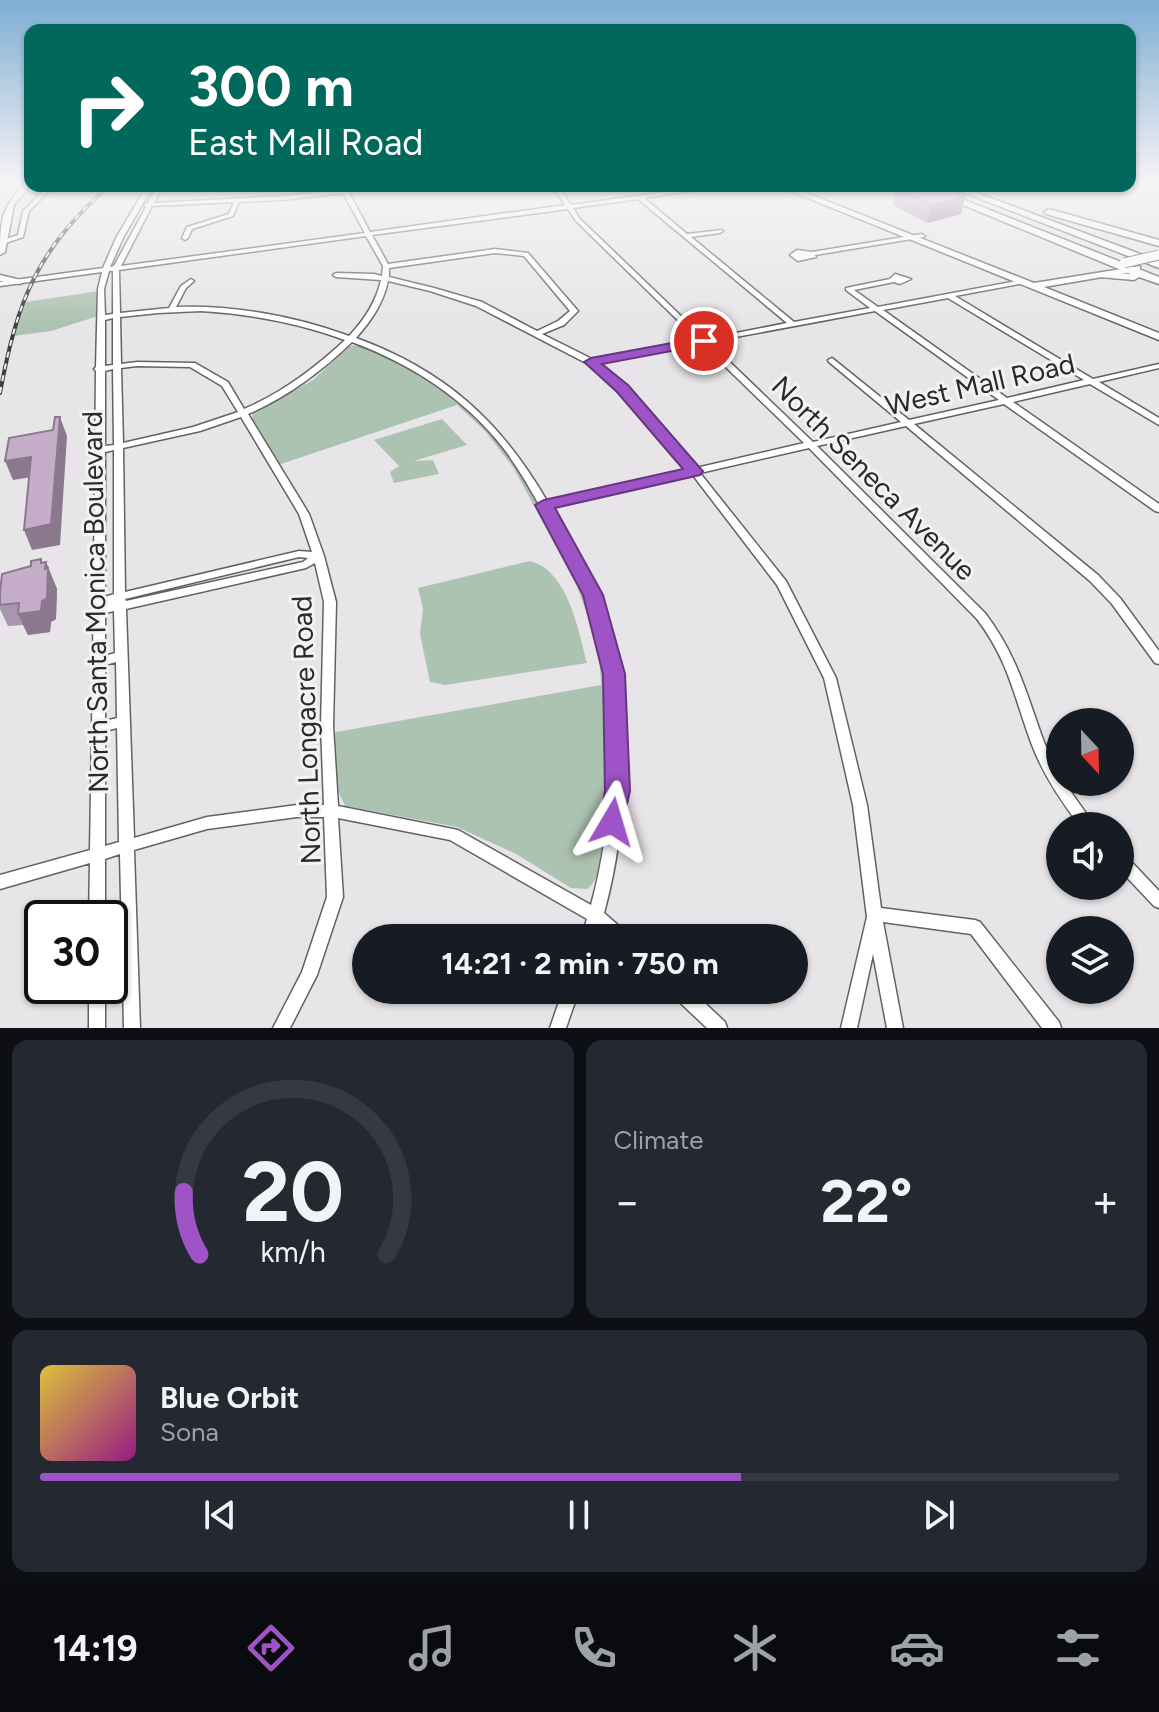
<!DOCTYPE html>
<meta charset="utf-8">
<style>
body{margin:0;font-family:Figtree,sans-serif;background:#242831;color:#f1f3f6;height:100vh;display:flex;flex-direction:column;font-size:30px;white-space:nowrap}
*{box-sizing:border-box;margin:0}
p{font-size:26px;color:#9ea1a6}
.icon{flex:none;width:44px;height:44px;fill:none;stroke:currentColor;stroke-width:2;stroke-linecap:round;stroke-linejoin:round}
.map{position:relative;height:1028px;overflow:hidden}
.panel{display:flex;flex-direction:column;gap:12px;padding:12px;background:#0d0f14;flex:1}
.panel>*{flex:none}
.top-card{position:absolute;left:24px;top:24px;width:1112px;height:168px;border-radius:16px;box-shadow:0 2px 6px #0004;background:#00695c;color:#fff;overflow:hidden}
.needle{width:52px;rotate:158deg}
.controls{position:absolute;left:1046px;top:708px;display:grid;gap:16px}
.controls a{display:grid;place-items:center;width:88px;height:88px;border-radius:50%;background:#171b24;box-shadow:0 2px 6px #0004;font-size:40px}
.speed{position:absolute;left:24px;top:900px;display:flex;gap:16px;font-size:40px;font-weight:700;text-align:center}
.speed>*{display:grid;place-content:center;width:104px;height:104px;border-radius:50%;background:#171b24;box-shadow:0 2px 6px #0004;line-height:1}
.speed .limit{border:4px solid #111;border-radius:12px;background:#fff;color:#111}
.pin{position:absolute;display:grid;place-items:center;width:68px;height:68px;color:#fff;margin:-34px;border:4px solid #fff;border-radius:50%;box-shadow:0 2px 8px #0007}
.me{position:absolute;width:88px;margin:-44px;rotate:7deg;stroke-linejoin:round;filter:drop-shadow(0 0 6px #0008)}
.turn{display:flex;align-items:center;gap:28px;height:168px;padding:0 32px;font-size:36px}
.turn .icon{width:104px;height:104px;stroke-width:2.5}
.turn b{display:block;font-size:56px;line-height:68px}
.big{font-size:60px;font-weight:700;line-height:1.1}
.panel .card{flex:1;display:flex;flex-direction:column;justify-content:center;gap:12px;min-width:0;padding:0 28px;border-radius:16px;background:#242831}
.panel .dial{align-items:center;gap:0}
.dial svg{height:208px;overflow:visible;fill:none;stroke:#363941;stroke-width:7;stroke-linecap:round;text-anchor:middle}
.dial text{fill:#f1f3f6;stroke:none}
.song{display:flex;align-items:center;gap:24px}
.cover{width:96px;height:96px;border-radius:12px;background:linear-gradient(135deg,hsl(50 70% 55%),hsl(310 70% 35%))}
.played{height:8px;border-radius:4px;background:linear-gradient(90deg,#9e54c7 65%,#363941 65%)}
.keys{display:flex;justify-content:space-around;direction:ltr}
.heat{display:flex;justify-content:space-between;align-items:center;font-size:44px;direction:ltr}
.panel .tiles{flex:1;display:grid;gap:12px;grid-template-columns:1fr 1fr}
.card:last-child{grid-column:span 2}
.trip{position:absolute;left:352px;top:924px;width:456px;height:80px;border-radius:40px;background:#171b24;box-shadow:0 2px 6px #0004;font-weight:700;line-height:80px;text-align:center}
.tabs{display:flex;height:128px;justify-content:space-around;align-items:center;background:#090b0e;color:#9ea1a6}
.tabs .icon{width:56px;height:56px}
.tabs .selected{color:#9e54c7}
.tabs b{font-size:36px;color:#f1f3f6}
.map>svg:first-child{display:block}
.green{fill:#adc3b2}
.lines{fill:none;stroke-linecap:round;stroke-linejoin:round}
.minor-casing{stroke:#646164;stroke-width:3}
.major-casing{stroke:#646164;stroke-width:3}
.highway-casing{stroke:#646164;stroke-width:3}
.minor{fill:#fff;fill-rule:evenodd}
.major{fill:#fff;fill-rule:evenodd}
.highway{fill:#fff;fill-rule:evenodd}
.rail-casing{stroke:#3f3e40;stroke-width:4}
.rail{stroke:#f5f2f6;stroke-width:2;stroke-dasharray:6;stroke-linecap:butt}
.major-bridge-casing{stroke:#646164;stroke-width:11;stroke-linecap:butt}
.major-bridge{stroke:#fff;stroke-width:9}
.wall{fill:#a995ae}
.shaded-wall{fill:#8a798d}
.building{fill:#c5adca;stroke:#8a798d;stroke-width:2}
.route{fill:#9e54c7;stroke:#673781;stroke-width:2}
.labels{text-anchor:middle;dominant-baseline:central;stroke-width:6;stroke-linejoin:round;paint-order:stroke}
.street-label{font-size:28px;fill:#2a292b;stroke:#f5f2f6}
</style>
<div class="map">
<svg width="1159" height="1028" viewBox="0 0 1159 1028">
<rect width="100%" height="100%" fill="#e8e5e9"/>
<!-- green -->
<path class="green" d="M99,291L98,316L51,331L14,336L26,302Z
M359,345C453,383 490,422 541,507C604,613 618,680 609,803C608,825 605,878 587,889L571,888L516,854L457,827L345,806L336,786L334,734L336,732L601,685L598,644L576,584L513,467L485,431L457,405L278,465L252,419L253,413L313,380L350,346Z
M442,419L467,445L414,461L433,460L439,474L394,483L390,472L399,466L374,440Z
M530,561C568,570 579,632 587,663L445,685L430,682L420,634L423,609L418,588Z"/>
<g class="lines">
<defs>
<path id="minor" d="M48,186H54L29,211L23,237L0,245V241L18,235L23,211Z
M147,186H153L124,236L110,267L114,266L146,207L144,205L148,203L157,186H163L154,203L283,196L341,190L339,186H363L347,189L370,232L565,205L557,192L523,186H537L561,190L571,205L709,186H724L644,198L687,234L722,230L723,231L720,233L691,237L794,322L870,308L846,290V288L890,279L895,274L911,279L900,284L894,282L854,290L878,307L1022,280L1024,281V283L955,296L1093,379L1159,364V368L1099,382L1159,418V425L1090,384L1013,402L1159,504V512L1155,511L1004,404L914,424L1098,575L1120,598L1159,651V664L1155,663L1112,604L1090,581L906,426L817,446L985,613C1018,657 1026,693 1044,742C1049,755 1060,769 1060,782H1064L1095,826H1080C1061,801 1043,774 1032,745C1014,697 1009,661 977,619L809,448L700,473L786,581L836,678L867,805L881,908L975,920L980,922L1059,1022L1061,1028H1042L971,934L883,922L903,1028H887L873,954L857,1028H841L867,917L853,805L824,678L777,585L692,474L550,507C567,536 588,566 600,598C634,690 630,819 604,913L627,933L629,938H610L599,929L597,938H581L587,919L450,840L338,818L343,897L317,975L290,1028H273L302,972L327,897L324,817H297L207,829L134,850L140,1028H124L120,854L105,859V918H89L90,863L0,889V875L90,850L93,666L91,663L93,660L96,371L94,369L96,367L98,289L102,272L0,286V282L103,268L117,236ZM343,193L365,233L121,266L152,206L234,202L229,214L187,227L182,238L185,240L188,238L192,229L233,216L239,202L283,200ZM638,199L787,323L705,339L580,219L573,208ZM568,209L576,221L698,340L592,359L542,334L564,325L578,311L528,253L495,249L388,264L372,235ZM366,236L383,266L382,276L374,274L336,273L333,275L336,277L381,280C376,302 365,319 349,336C295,316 234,305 176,307L186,288L194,281L191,279L181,286L169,308L120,313L119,270ZM495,253L524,256L570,311L558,321L537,331L482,302L434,288L389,277V268ZM109,271H113V314L105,315L104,289ZM388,281L430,291L476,306L588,364L619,390L688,470L547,501C500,420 444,370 356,338C371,321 383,304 388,281ZM948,298L1084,380L1007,398L883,310ZM201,311C250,314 299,323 345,340C316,367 282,393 244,409L228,382L195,363L137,362L121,364L120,317L158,313ZM875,311L999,400L909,420L832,358L828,360L829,362L901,422L813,442L709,342ZM113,318V365L105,366V320ZM352,342C411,364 466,399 504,449C520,470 533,494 546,517C560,543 579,569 589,598C621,687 616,814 591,905L458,830L338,806L333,726L336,602L324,556L309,514L248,414C286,398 322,371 352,342ZM702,344L804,443L696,468L625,386L597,363ZM137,366L190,367L222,386L238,412L193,427L123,443L121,368ZM113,369L114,445L105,446V371ZM241,417L299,514L312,552L299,551L125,592L123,448L200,431ZM114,450V594L105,597V452ZM299,557L308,558L303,562L126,601L125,599ZM315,563L324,602L321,726L324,805H297L207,817L134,838L126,609L306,568ZM114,611L115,653L105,656V613ZM116,662L117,718L105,721V665ZM117,728L119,842L105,846V731Z
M922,234L925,236L924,237L815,255L816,257L798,261L790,255L797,250L812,252Z
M1120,854L1125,855L1159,891V908L1154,906L1120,870Z
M89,986H105V1028H89Z
M563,990H579L566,1028H550Z
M671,990H691L725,1022L727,1028H707L673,996Z"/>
<path id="major" d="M27,180H30V186L14,205L5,252L0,255C0,216 2,209 27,180Z
M778,186H789L1034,283L1140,266V270L1137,271L1044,287L1159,333V340Z
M0,275L25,281L20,284L0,281Z"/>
<path id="highway" d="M917,186H929L1159,277V284L1139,277L1134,280L1100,277V273L1104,272L1131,274Z
M947,186H959L1159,261V268Z
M1049,209L1159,240V246L1046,214L1044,212Z"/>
</defs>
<!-- minor casing -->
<use href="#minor" class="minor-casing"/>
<!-- major casing -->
<use href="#major" class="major-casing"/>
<!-- highway casing -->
<use href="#highway" class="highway-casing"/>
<!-- minor -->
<use href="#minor" class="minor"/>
<!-- major -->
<use href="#major" class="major"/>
<!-- highway -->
<use href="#highway" class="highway"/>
<defs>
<path id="rail" d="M0,393C17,301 37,249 109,186"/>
</defs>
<!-- rail casing -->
<use href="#rail" class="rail-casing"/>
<!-- rail -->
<use href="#rail" class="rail"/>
<defs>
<path id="major-bridge" d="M1124,263L1159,255"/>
</defs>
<!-- major-bridge casing -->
<use href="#major-bridge" class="major-bridge-casing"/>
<!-- major-bridge -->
<use href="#major-bridge" class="major-bridge"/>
</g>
<!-- wall -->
<path class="wall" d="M896,188L961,214L927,223L893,205Z
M41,559L43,563L46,562L57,589L56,619L51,622L50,632L28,635L23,625L8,626L0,609V592Z"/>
<!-- shaded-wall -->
<path class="shaded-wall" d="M965,197L961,214L927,223L931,205Z
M60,417L67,436L60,545L32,550L24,530Z
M31,457L38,476L13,480L5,461Z
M41,559L45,569L46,562L57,589L56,619L51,622L50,632L28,635L18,614L41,563Z"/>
<!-- building -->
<path class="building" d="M905,186H944L965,197L931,205L896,188Z
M55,417H60L51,524L24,530L31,457L5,461L9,438L53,430Z
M41,559V563L46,562L45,569L48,568L47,598L42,601L41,611L18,614L19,603L0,605V592L2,574L31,566V561Z"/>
<!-- sky -->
<linearGradient id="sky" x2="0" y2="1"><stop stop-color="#7eaed4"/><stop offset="0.56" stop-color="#f5f3f5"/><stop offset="1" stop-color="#f5f3f5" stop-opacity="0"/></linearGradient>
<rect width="1159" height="324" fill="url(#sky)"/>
<!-- route -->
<path class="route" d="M704,337L709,338V344L602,364L628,385L700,468L703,471L700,475L555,508L603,595L625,674L630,791L621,830L612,833L603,830L599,822L605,791L603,674L583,595L535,505L544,500L683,469L617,392L584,362L591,358Z"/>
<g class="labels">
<!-- street labels -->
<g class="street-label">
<text transform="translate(980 384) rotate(-13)">West Mall Road</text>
<text transform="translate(874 478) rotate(45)">North Seneca Avenue</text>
<text transform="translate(95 602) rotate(-91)">North Santa Monica Boulevard</text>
<text transform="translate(306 730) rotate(-92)">North Longacre Road</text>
</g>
</g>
</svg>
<div class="controls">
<a><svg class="needle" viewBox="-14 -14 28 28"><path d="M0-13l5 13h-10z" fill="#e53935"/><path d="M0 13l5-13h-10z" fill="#9ea1a6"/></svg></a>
<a><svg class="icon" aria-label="sound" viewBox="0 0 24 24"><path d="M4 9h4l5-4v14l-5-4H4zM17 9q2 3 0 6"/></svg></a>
<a><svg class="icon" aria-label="layers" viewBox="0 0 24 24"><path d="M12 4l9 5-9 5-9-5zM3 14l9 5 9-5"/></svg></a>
</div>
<div class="speed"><div class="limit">30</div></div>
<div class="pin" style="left:704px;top:341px;background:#d93025"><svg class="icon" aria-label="arrive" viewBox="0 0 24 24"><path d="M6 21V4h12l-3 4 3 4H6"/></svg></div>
<svg class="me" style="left:612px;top:822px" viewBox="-20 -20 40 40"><path d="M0-17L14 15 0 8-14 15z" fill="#9e54c7" stroke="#fff" stroke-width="4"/></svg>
<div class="trip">14:21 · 2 min · 750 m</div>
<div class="top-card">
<div class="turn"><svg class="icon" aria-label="right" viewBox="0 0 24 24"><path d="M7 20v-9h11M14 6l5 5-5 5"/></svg><div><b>300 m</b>East Mall Road</div></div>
</div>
</div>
<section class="panel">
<div class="tiles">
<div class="card dial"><svg viewBox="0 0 100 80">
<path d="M14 69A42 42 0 1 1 86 69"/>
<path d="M14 69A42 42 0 0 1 8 45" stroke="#9e54c7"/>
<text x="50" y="56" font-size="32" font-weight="700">20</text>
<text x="50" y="72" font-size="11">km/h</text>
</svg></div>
<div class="card"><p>Climate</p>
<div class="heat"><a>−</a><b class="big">22°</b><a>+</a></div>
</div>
<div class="card">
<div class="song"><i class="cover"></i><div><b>Blue Orbit</b><p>Sona</p></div></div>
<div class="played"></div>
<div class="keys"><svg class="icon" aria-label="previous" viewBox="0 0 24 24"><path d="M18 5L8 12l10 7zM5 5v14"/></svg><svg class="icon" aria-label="pause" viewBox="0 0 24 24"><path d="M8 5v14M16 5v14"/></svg><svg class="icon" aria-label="next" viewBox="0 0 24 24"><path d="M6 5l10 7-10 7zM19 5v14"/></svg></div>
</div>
</div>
</section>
<nav class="tabs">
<b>14:19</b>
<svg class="icon selected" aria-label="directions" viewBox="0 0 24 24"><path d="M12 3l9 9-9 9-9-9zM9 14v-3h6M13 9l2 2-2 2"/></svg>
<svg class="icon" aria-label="music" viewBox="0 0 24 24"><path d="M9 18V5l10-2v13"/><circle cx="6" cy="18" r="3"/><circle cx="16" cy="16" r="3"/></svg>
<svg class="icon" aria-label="phone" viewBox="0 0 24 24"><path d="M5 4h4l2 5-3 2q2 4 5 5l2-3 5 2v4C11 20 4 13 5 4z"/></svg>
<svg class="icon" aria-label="climate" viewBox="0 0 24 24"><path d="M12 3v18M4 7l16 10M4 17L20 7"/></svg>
<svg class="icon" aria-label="car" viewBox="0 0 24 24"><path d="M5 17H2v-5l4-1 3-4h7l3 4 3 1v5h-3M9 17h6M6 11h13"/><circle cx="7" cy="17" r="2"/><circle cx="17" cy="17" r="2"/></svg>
<svg class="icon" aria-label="filters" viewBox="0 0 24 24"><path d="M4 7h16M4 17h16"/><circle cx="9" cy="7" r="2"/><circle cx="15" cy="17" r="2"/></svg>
</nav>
